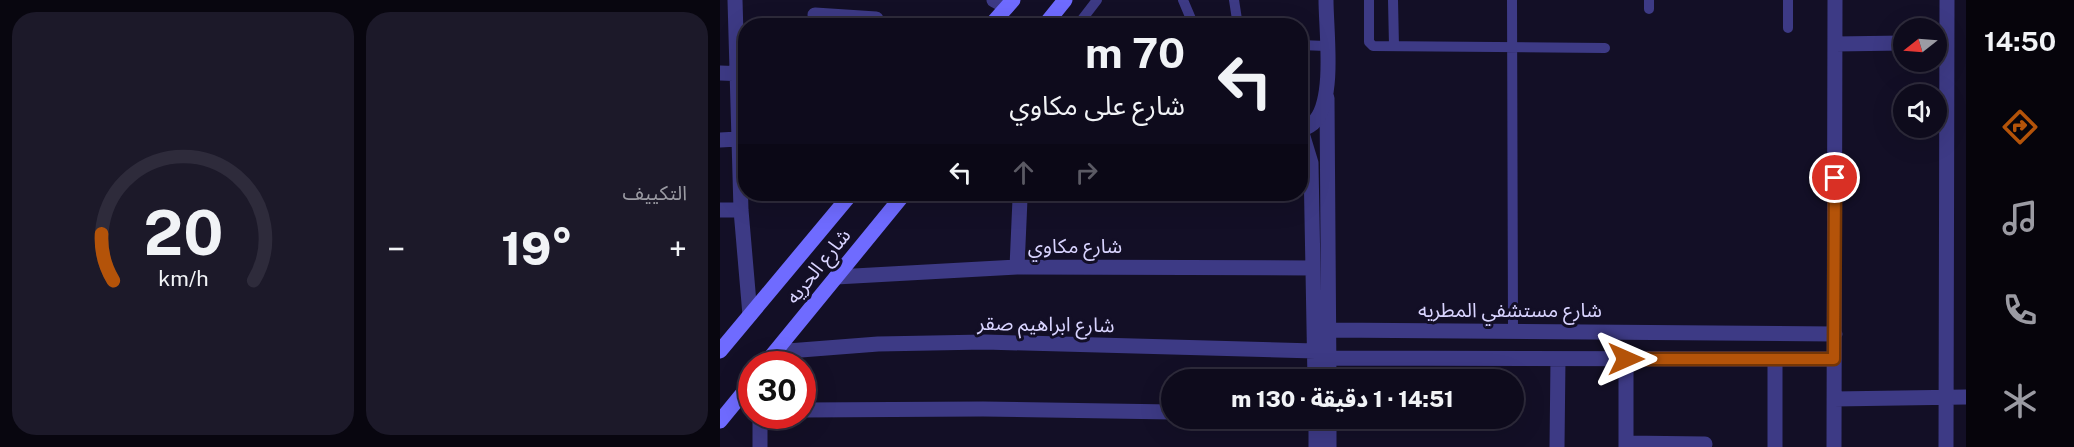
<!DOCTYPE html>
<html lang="ar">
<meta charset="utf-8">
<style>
body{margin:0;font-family:"Public Sans","Noto Sans Arabic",sans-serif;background:#1c1929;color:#f1f3f6;direction:rtl;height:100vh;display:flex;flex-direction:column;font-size:22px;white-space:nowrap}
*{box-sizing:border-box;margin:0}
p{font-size:20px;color:#9b9ba3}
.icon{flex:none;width:33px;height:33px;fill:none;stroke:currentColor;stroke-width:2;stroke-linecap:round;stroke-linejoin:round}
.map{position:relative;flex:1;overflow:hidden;direction:ltr}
.details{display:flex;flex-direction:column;gap:12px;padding:12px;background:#08060f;width:720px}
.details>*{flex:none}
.hud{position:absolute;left:18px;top:18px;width:570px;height:183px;border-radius:24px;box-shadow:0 6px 24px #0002,0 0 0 2px #2e2b3b;direction:rtl;background:#0e0b1c;color:#f1f3f6;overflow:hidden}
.needle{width:39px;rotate:253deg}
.controls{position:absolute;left:1173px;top:18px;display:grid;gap:12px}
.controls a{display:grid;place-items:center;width:54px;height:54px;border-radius:50%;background:#0e0b1c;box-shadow:0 6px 24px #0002,0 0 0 2px #2e2b3b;font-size:30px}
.speed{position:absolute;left:18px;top:351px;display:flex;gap:12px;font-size:30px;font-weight:700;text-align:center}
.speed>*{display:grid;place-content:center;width:78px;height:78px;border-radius:50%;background:#0e0b1c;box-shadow:0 6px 24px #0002,0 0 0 2px #2e2b3b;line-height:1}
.speed .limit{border:9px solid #d22;background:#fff;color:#111}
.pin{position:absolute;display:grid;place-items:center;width:51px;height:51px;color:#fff;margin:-26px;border:3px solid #fff;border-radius:50%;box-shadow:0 2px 6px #0007}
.me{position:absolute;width:66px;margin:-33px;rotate:90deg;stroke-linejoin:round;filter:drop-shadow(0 0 4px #0008)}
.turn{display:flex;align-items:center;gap:21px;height:126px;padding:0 24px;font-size:27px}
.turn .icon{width:78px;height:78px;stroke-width:2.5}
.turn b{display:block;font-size:42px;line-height:51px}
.lanes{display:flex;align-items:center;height:57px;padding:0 24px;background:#0003;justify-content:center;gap:30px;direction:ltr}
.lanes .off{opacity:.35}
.big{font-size:45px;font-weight:800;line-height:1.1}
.details .card{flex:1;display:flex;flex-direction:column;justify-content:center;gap:9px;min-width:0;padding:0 21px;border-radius:24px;background:#1c1929}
.details .dial{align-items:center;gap:0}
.dial svg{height:156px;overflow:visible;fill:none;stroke:#2e2b3b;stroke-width:7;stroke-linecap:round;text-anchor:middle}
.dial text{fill:#f1f3f6;stroke:none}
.heat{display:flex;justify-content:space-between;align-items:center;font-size:33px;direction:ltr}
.details .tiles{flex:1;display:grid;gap:12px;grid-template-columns:repeat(2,1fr)}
.trip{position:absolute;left:441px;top:369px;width:363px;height:60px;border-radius:30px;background:#0e0b1c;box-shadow:0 6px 24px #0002,0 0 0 2px #2e2b3b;font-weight:800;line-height:60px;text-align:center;direction:rtl}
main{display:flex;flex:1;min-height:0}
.tab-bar{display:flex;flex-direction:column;width:108px;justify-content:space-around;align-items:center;background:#06040b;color:#9b9ba3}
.tab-bar .icon{width:42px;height:42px}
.tab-bar .current{color:#b45309}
.tab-bar b{font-size:27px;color:#f1f3f6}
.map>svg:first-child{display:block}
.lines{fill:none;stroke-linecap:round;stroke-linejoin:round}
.service{stroke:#3d3a85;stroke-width:10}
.minor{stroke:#3d3a85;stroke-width:15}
.tertiary{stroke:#3d3a85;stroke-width:15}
.secondary{stroke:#6f6bff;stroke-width:15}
.route-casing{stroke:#753606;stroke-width:15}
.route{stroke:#b45309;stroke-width:10}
.labels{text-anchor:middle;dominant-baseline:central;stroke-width:6;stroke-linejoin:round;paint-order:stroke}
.street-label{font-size:20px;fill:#d9d4ff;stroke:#130f26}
</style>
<main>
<nav class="tab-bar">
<b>14:50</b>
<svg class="icon current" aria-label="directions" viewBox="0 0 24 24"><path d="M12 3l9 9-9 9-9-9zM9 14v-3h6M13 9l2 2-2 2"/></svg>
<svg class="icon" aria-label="music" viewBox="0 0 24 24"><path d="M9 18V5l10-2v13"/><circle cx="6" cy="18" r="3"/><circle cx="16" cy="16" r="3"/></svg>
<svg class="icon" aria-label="phone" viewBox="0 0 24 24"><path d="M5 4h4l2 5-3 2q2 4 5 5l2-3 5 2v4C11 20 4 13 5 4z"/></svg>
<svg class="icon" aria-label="climate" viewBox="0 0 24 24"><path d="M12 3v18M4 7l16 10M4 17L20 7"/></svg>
</nav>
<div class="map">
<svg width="1246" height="447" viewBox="0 0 1246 447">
<rect width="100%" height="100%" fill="#130f26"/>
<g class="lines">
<!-- service -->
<path class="service" d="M463,0L474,26
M514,0L518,26
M649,0V42L653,46L885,48
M673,0L674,46
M792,0L793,331
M929,0V9
M357,26L377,0
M1068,28V0
M580,45L606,46"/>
<!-- minor -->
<path class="minor" d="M15,0L21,210L30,315
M274,0L287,7
M95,15L156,19
M1115,44L1184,43
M0,73L26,74
M607,98L609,380
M581,130L591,163L595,380
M0,140L18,139
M0,210H21
M297,267L300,199L304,194
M116,277L297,267L593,268
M609,330L1115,334
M55,352L158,344L265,342L595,351
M609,358L1114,359
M1114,399L1246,397
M82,410L263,409L452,412
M596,418V447
M609,418V447
M906,443L985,444
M40,447V416
M837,447L838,359
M906,447V359
M1055,447V359
M1114,447L1115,0
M1226,447L1227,0"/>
<!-- tertiary -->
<path class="tertiary" d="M580,130C586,128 592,125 596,120C615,96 606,30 606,0"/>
<!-- secondary -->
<path class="secondary" d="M270,26L293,0
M324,26L345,0
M0,351L131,194
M45,364L184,194
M0,421L32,382"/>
</g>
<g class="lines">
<defs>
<path id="route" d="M906,359H1114L1115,178"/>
</defs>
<!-- route casing -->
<use href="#route" class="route-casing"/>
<!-- route -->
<use href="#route" class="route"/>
</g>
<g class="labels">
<!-- street labels -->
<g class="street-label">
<text x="355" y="246">شارع مكاوي</text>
<text transform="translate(98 266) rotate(-51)">شارع الحريه</text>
<text x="790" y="310">شارع مستشفي المطريه</text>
<text transform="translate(326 324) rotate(1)">شارع ابراهيم صقر</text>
</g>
</g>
</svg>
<div class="controls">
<a><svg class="needle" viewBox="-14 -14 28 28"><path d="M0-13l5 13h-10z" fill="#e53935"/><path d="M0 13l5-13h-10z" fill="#9b9ba3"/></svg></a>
<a><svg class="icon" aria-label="sound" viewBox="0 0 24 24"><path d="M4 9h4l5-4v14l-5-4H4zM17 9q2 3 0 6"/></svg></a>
</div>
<div class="speed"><div class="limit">30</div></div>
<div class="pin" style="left:1115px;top:178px;background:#d93025"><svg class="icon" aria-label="arrive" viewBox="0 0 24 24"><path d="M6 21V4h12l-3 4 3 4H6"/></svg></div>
<svg class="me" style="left:906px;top:359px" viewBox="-20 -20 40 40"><path d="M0-17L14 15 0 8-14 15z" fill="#b45309" stroke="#fff" stroke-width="4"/></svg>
<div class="trip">14:51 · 1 دقيقة · 130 m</div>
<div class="hud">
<div class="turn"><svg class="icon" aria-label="left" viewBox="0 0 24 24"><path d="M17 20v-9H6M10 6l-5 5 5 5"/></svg><div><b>70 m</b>شارع على مكاوي</div></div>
<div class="lanes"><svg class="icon" aria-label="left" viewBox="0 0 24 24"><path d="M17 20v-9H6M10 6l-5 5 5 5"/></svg><svg class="icon off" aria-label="ahead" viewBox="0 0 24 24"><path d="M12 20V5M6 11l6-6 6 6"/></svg><svg class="icon off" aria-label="right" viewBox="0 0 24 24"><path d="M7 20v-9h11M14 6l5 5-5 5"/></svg></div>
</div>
</div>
<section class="details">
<div class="tiles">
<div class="card"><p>التكييف</p>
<div class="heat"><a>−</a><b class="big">19°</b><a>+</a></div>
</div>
<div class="card dial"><svg viewBox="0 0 100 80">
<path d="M14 69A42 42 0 1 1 86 69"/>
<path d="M14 69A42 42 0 0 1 8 45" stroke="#b45309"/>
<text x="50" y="56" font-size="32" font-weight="700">20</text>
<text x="50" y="72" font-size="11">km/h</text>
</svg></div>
</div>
</section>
</main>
